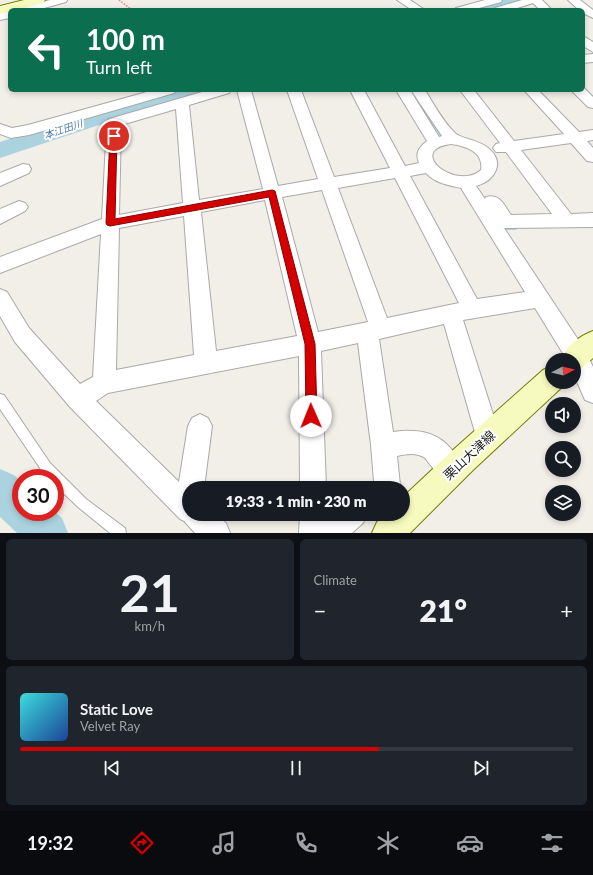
<!DOCTYPE html>
<meta charset="utf-8">
<style>
body{margin:0;font-family:Lato,"Noto Sans JP",sans-serif;background:#20242c;color:#f1f3f6;height:100vh;display:flex;flex-direction:column;font-size:15px;white-space:nowrap}
*{box-sizing:border-box;margin:0}
p{font-size:13px;color:#9ea1a6}
.icon{flex:none;width:22px;height:22px;fill:none;stroke:currentColor;stroke-width:2;stroke-linecap:round;stroke-linejoin:round}
.map{position:relative;height:533px;overflow:hidden}
.sheet{display:flex;flex-direction:column;gap:6px;padding:6px;background:#0d0f14;flex:1}
.sheet>*{flex:none}
.top-card{position:absolute;left:8px;top:8px;width:577px;height:84px;border-radius:6px;box-shadow:0 2px 6px #0003;background:#0b6e4f;color:#fff;overflow:hidden}
.needle{width:26px;rotate:83deg}
.buttons{position:absolute;left:545px;top:353px;display:grid;gap:8px}
.buttons a{display:grid;place-items:center;width:36px;height:36px;border-radius:50%;background:#171b24;box-shadow:0 2px 6px #0003;font-size:20px}
.speed{position:absolute;left:12px;top:469px;display:flex;gap:8px;font-size:20px;font-weight:700;text-align:center}
.speed>*{display:grid;place-content:center;width:52px;height:52px;border-radius:50%;background:#171b24;box-shadow:0 2px 6px #0003;line-height:1}
.speed .limit{border:6px solid #d22;background:#fff;color:#111}
.pin{position:absolute;display:grid;place-items:center;width:34px;height:34px;color:#fff;margin:-17px;border:2px solid #fff;border-radius:50%;box-shadow:0 1px 4px #0007}
.me{position:absolute;width:44px;margin:-22px;rotate:359deg;stroke-linejoin:round;filter:drop-shadow(0 0 3px #0008)}
.turn{display:flex;align-items:center;gap:14px;height:84px;padding:0 12px;font-size:18px}
.turn .icon{width:52px;height:52px;stroke-width:2.5}
.turn b{display:block;font-size:28px;line-height:34px}
.big{font-size:30px;font-weight:800;line-height:1.1}
.sheet .tile{flex:1;display:flex;flex-direction:column;justify-content:center;gap:6px;min-width:0;padding:0 14px;border-radius:6px;background:#20242c}
.sheet .dial{align-items:center;gap:0}
.dial b{font-size:52px;line-height:1}
.song{display:flex;align-items:center;gap:12px}
.cover{width:48px;height:48px;border-radius:6px;background:linear-gradient(135deg,hsl(180 70% 55%),hsl(220 70% 35%))}
.played{height:4px;border-radius:2px;background:linear-gradient(90deg,#d40000 65%,#363941 65%)}
.keys{display:flex;justify-content:space-around;direction:ltr}
.heat{display:flex;justify-content:space-between;align-items:center;font-size:22px;direction:ltr}
.sheet .tiles{flex:1;display:grid;gap:6px;grid-template-columns:1fr 1fr}
.tile:last-child{grid-column:span 2}
.trip{position:absolute;left:182px;top:481px;width:228px;height:40px;border-radius:20px;background:#171b24;box-shadow:0 2px 6px #0003;font-weight:800;line-height:40px;text-align:center}
.menu{display:flex;height:64px;justify-content:space-around;align-items:center;background:#090b0e;color:#9ea1a6}
.menu .icon{width:28px;height:28px}
.menu .on{color:#d40000}
.menu b{font-size:18px;color:#f1f3f6}
.map>svg:first-child{display:block}
.lines{fill:none;stroke-linecap:round;stroke-linejoin:round}
.stream{fill:#aad3df;fill-rule:evenodd}
.river{fill:#aad3df;fill-rule:evenodd}
.lane-casing{stroke:#a9a9a9;stroke-width:2}
.street-casing{stroke:#a9a9a9;stroke-width:2}
.secondary-casing{stroke:#707d05;stroke-width:2}
.path{stroke:#fa8072;stroke-width:1.5;stroke-dasharray:1.5 1.5;stroke-linecap:butt}
.lane{fill:#fff;fill-rule:evenodd}
.street{fill:#fff;fill-rule:evenodd}
.secondary{fill:#f7fabf;fill-rule:evenodd}
.route{fill:#d40000;stroke:#8a0000}
.labels{text-anchor:middle;dominant-baseline:central;stroke-width:4;stroke-linejoin:round;paint-order:stroke}
.far-water-label{font-size:10px;font-style:italic;fill:#4a7aab;stroke:#fff}
.near-street-label{font-size:13px;fill:#222;stroke:#fff}
</style>
<div class="map">
<svg width="593" height="533" viewBox="0 0 593 533">
<rect width="100%" height="100%" fill="#f2efe9"/>
<g class="lines">
<!-- stream -->
<path class="stream" d="M409,90H413L443,135L442,136H440Z
M499,224C505,227 513,224 518,228L516,230H501L499,229L497,226Z"/>
<!-- river -->
<path class="river" d="M496,0H521C513,12 485,10 472,10L474,6Z
M172,90H205L202,94L96,126L0,158V142L80,116Z
M0,469L14,475L21,481V512H55L62,518L68,533H17L0,517Z"/>
<defs>
<path id="lane" d="M0,394L4,395L50,463L86,499L125,528L126,533H110L78,507L55,485V478H48L42,471L0,409Z"/>
<path id="street" d="M50,0H67L66,2L37,10H20L21,8Z
M397,0H410L425,10H412Z
M485,0H502L501,2L472,10H455L456,8Z
M522,0H542L552,10H540L533,3L511,10H494L495,8Z
M568,0H580L593,10V18L583,13V10H579Z
M10,11V18L0,20V13Z
M583,36L593,42V52L583,46Z
M593,54V62L583,63V55Z
M583,87L593,97V108L588,107L571,90H583Z
M154,90H176L174,93L29,135L11,138L0,134V124L12,128L28,125Z
M209,90H231L229,93L189,105L199,200L263,189L237,90H251L278,186L318,179L287,90H301L334,177L390,168L350,90H364L405,166L419,163C415,153 419,147 427,141L396,90H410L439,137L442,136L411,90H425C433,103 444,123 455,133C459,138 479,140 488,148C506,162 495,181 476,186L485,199L486,197C500,193 504,205 511,215L552,214L506,152H496L493,148L496,144L500,143L460,90H474L514,141L564,134L524,90H538L579,132L593,130V140L587,141L593,148V162L587,161L571,143L521,150L571,214L593,213V227L504,228L585,350L593,367V403L585,400L574,375V360H567L535,308L463,320L500,436L497,445L488,448L479,445L476,436L444,324L379,339L393,432C428,427 450,437 464,471L460,480L451,484L442,480L425,458C417,452 406,454 397,456L400,485L399,488H371L374,481L371,445L358,343L321,351L326,488H300L299,356L108,393L96,401L179,482L188,426L192,418L200,414L208,418L212,426L204,488H189V514H215L226,523L230,533H195L184,521L180,519L70,407L15,342L0,316V289L7,292L29,328L80,384L93,377L101,234L0,273V257L102,219L107,122L109,119ZM176,109L183,203L119,215L121,125ZM451,144C466,146 484,152 481,170C462,187 424,165 434,151C438,146 445,145 451,144ZM426,173C435,183 448,185 461,188L525,292L477,299L410,176ZM395,178L459,303L387,318L338,188ZM322,190L368,322L318,332L282,197ZM265,200L297,336L216,351L201,212ZM184,216L194,355L116,370L119,228Z
M23,164L29,165L31,169L29,173L0,186V173Z
M19,201L25,203L28,207L25,211L0,224V209Z
M300,514H326V519L333,514H367L363,523L352,533H299Z"/>
<path id="secondary" d="M24,0H45L43,3L0,14V6Z
M593,331V358L582,368L574,372V360H560C566,347 579,336 593,331Z
M552,366V382H564L561,388L473,470L410,533H372L377,522L385,514H403V497L453,450L543,370Z"/>
</defs>
<!-- lane casing -->
<use href="#lane" class="lane-casing"/>
<!-- street casing -->
<use href="#street" class="street-casing"/>
<!-- secondary casing -->
<use href="#secondary" class="secondary-casing"/>
<!-- path -->
<path class="path" d="M119,0L132,10"/>
<!-- lane -->
<use href="#lane" class="lane"/>
<!-- street -->
<use href="#street" class="street"/>
<!-- secondary -->
<use href="#secondary" class="secondary"/>
</g>
<!-- route -->
<path class="route" d="M114,134L117,136L115,219L272,190L275,191L315,344L317,416L315,420L311,421L307,420L306,416L305,344L269,197L110,226L107,225L106,223L110,136Z"/>
<g class="labels">
<!-- far-water labels -->
<g class="far-water-label">
<text transform="translate(63 129) rotate(-19)">本江田川</text>
</g>
<!-- near-street labels -->
<g class="near-street-label">
<text transform="translate(469 455) rotate(-43)">栗山大津線</text>
</g>
</g>
</svg>
<div class="buttons">
<a><svg class="needle" viewBox="-14 -14 28 28"><path d="M0-13l5 13h-10z" fill="#e53935"/><path d="M0 13l5-13h-10z" fill="#9ea1a6"/></svg></a>
<a><svg class="icon" aria-label="sound" viewBox="0 0 24 24"><path d="M4 9h4l5-4v14l-5-4H4zM17 9q2 3 0 6"/></svg></a>
<a><svg class="icon" aria-label="search" viewBox="0 0 24 24"><circle cx="10" cy="10" r="6"/><path d="M15 15l6 6"/></svg></a>
<a><svg class="icon" aria-label="layers" viewBox="0 0 24 24"><path d="M12 4l9 5-9 5-9-5zM3 14l9 5 9-5"/></svg></a>
</div>
<div class="speed"><div class="limit">30</div></div>
<div class="pin" style="left:114px;top:136px;background:#d93025"><svg class="icon" aria-label="arrive" viewBox="0 0 24 24"><path d="M6 21V4h12l-3 4 3 4H6"/></svg></div>
<svg class="me" style="left:311px;top:416px" viewBox="-20 -20 40 40"><circle r="19" fill="#fff"/><path d="M0-13L10 11 0 6-10 11z" fill="#d40000"/></svg>
<div class="trip">19:33 · 1 min · 230 m</div>
<div class="top-card">
<div class="turn"><svg class="icon" aria-label="left" viewBox="0 0 24 24"><path d="M17 20v-9H6M10 6l-5 5 5 5"/></svg><div><b>100 m</b>Turn left</div></div>
</div>
</div>
<section class="sheet">
<div class="tiles">
<div class="tile dial"><b>21</b><p>km/h</p></div>
<div class="tile"><p>Climate</p>
<div class="heat"><a>−</a><b class="big">21°</b><a>+</a></div>
</div>
<div class="tile">
<div class="song"><i class="cover"></i><div><b>Static Love</b><p>Velvet Ray</p></div></div>
<div class="played"></div>
<div class="keys"><svg class="icon" aria-label="previous" viewBox="0 0 24 24"><path d="M18 5L8 12l10 7zM5 5v14"/></svg><svg class="icon" aria-label="pause" viewBox="0 0 24 24"><path d="M8 5v14M16 5v14"/></svg><svg class="icon" aria-label="next" viewBox="0 0 24 24"><path d="M6 5l10 7-10 7zM19 5v14"/></svg></div>
</div>
</div>
</section>
<nav class="menu">
<b>19:32</b>
<svg class="icon on" aria-label="directions" viewBox="0 0 24 24"><path d="M12 3l9 9-9 9-9-9zM9 14v-3h6M13 9l2 2-2 2"/></svg>
<svg class="icon" aria-label="music" viewBox="0 0 24 24"><path d="M9 18V5l10-2v13"/><circle cx="6" cy="18" r="3"/><circle cx="16" cy="16" r="3"/></svg>
<svg class="icon" aria-label="phone" viewBox="0 0 24 24"><path d="M5 4h4l2 5-3 2q2 4 5 5l2-3 5 2v4C11 20 4 13 5 4z"/></svg>
<svg class="icon" aria-label="climate" viewBox="0 0 24 24"><path d="M12 3v18M4 7l16 10M4 17L20 7"/></svg>
<svg class="icon" aria-label="car" viewBox="0 0 24 24"><path d="M5 17H2v-5l4-1 3-4h7l3 4 3 1v5h-3M9 17h6M6 11h13"/><circle cx="7" cy="17" r="2"/><circle cx="17" cy="17" r="2"/></svg>
<svg class="icon" aria-label="filters" viewBox="0 0 24 24"><path d="M4 7h16M4 17h16"/><circle cx="9" cy="7" r="2"/><circle cx="15" cy="17" r="2"/></svg>
</nav>
